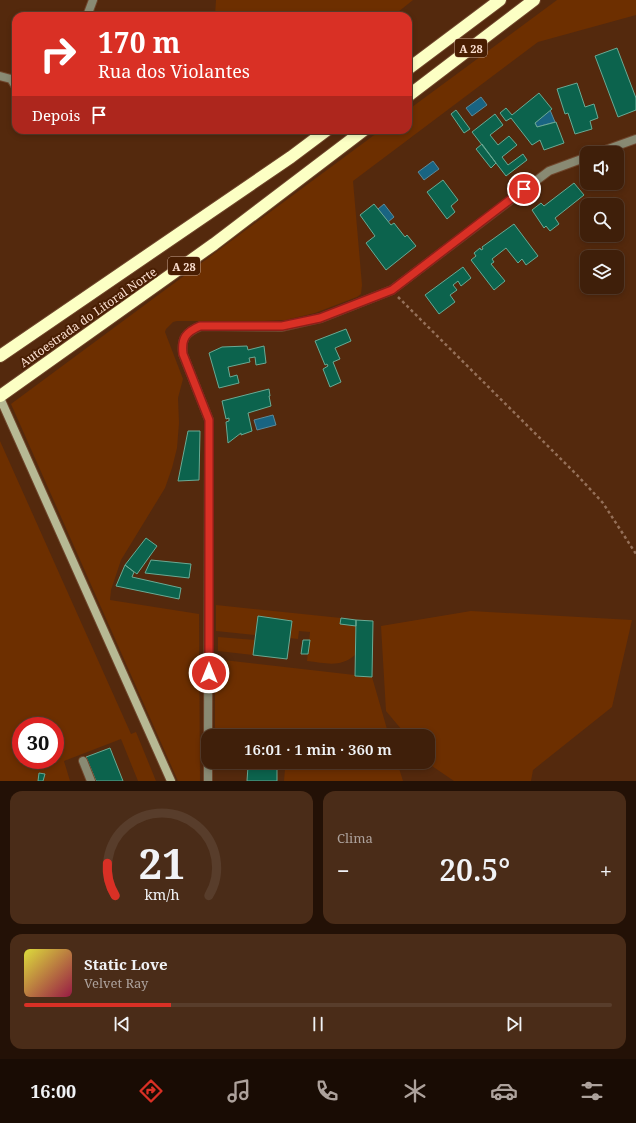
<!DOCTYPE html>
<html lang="pt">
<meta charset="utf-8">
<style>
body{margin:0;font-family:"Noto Serif",serif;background:#4a2c18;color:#f1f3f6;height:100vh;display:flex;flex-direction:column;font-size:15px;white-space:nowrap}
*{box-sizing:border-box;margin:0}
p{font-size:13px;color:#ada29c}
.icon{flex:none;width:22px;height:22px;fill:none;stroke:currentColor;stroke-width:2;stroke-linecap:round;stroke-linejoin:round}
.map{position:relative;height:781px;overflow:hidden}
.side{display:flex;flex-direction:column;gap:10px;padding:10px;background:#231106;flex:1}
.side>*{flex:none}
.guide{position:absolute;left:12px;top:12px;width:400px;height:122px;border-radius:12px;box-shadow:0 2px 6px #0003,0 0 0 1px #583d2b;background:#d93025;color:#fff;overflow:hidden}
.fabs{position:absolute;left:580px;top:146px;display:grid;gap:8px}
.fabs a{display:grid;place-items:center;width:44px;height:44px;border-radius:8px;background:#3f1f0a;box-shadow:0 2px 6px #0003,0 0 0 1px #583d2b;font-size:20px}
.speed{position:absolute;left:12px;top:717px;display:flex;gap:8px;font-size:20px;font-weight:700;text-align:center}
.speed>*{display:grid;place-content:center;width:52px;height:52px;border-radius:50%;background:#3f1f0a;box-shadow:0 2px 6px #0003,0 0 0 1px #583d2b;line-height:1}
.speed .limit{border:6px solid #d22;background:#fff;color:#111}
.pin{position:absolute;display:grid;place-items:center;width:34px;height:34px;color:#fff;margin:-17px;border:2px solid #fff;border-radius:50%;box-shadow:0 1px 4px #0007}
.me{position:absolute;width:44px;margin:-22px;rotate:0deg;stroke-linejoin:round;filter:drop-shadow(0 0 3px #0008)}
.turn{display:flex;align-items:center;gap:14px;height:84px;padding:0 20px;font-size:18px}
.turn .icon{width:52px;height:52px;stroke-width:2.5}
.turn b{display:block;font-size:28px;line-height:34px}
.then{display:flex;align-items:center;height:38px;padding:0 20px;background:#0003;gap:8px;font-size:15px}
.big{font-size:30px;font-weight:600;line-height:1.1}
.side .widget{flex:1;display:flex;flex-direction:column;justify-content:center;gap:6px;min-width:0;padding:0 14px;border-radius:12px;background:#4a2c18}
.side .dial{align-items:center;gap:0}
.dial svg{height:104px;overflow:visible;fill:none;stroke:#583d2b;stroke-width:7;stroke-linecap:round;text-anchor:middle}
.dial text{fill:#f1f3f6;stroke:none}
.song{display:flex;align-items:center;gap:12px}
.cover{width:48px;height:48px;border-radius:6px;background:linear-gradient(135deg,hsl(60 70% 55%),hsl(340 70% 35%))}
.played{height:4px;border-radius:2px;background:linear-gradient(90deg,#d93025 25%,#583d2b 25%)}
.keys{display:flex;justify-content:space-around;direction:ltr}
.heat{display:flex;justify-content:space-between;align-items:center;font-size:22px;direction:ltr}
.side .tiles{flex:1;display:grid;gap:10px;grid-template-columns:1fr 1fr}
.widget:last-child{grid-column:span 2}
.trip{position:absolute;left:201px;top:729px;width:234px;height:40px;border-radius:12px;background:#3f1f0a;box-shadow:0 2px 6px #0003,0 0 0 1px #583d2b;font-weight:600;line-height:40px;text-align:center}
.tabs{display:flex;height:64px;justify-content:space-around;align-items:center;background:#190c04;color:#ada29c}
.tabs .icon{width:28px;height:28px}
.tabs .active{color:#d93025}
.tabs b{font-size:18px;color:#f1f3f6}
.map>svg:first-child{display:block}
.green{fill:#6d2f00;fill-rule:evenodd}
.water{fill:#196482;stroke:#5d8999}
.building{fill:#0c634d;stroke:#69aa94}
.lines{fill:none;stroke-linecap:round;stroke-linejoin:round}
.street-casing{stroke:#6f462c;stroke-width:10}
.secondary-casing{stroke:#6f462c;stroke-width:10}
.highway-casing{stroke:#6f462c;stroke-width:14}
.path{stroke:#957059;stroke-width:2.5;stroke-dasharray:3 3;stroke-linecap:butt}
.street{stroke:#898a73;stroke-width:8}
.secondary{stroke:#b7b994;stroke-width:8}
.highway{stroke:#fcffc4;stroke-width:12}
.route-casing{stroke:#8d1f18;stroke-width:10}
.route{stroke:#d93025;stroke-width:7}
.labels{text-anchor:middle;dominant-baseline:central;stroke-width:4;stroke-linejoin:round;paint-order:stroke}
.shield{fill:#491e02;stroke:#c6a592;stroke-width:1}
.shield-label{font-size:11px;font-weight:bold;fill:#fbdfd0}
.street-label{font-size:12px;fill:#fbdfd0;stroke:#491e02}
</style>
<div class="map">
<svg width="636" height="781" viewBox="0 0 636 781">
<rect width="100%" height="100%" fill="#54290d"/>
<!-- green -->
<path class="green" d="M216,0H413L393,16H215Z
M557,0H636V15L538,42L353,181L362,285L361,294L357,297L315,313L286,320L265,321H177L173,322L166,329L165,332L183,379L178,398L179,423L177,448L172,468L165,488L121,560L111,590L110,600L199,614L200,781H178L11,404L381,130H408V110Z
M0,441L131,734L136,732L156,781H138L121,739L64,761L70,781H43L45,774L40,773L38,781H0ZM21,726H55V760H21Z
M216,605L341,618L340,624L356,626L355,655C340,668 326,663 307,661L310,632L299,631L298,639L290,638L292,621L258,616L255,635L216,631Z
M471,611L632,620L612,707L533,770L531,781H454L432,766L428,762V736H407L386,711L381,626Z
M218,637L255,640L253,655L218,651Z
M215,659L372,677L389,736H215Z
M215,762H397L403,781H284L285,769L215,764Z"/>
<!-- water -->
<path class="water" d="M481,97L487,105L472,116L466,108Z
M550,110L555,122L537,127L535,123Z
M433,161L439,169L424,180L418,172Z
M384,204L394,217L388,222L378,209Z
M273,415L276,425L257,430L254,420Z"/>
<!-- building -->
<path class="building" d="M617,48L636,98V110L618,117L595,56Z
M577,83L585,107L594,104L598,118L590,121L592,129L575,134L568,113L565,114L557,89Z
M539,93L552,109L535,123L537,127L556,122L564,143L544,150L540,140L532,145L511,118L506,121L500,113L506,108L512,115Z
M456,110L470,129L464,133L451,114Z
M495,114L503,125L490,135L498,145L509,136L517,145L502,157L508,165L523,154L527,160L506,176L472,132Z
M482,144L496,163L491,168L476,149Z
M443,180L458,200L451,206L455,212L447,219L427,192Z
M574,183L584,195L555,218L559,224L550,231L546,226L544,228L532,210L541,203L544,206Z
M374,204L391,225L394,223L405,237L407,235L416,246L386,270L366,243L375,236L360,215Z
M514,224L538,256L526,265L522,259L518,263L506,248L492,259L494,262L491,264L505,281L494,290L471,260L476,256L474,253L480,248L481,250L483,249L482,247Z
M463,267L471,278L461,286L458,281L453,285L457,290L450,295L455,302L439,314L425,295Z
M346,329L351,341L335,348L340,359L333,362L341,382L330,387L323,369L328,366L327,364L325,365L315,341Z
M247,346L248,350L264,346L266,363L256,365L255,357L249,358L250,362L228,367L230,377L237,375L239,383L219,388L209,353L222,347Z
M269,389L270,396H269L271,406L248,413L252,431L241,435V433L228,443L226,422L229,421V418L226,419L222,401Z
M188,431H200L199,480L178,481Z
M146,538L157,546L137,574L125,565Z
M151,560L191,564L189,578L145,573Z
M125,565L134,572L132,577L181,588L179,599L116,586Z
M258,616L292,621L287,659L253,655Z
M341,618L356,620V626L340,624Z
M356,620L373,621L372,677L355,676Z
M303,640H310L308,654H301Z
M110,748L123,781H96L86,757Z
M248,766L277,768V781H247Z
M39,773L45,774L43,781H38Z"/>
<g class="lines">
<defs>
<path id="street" d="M87,16L93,0
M0,76L11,79L16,87
M597,153L636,139
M208,736L209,420L183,354C181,338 186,332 201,326L281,327L321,318L392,290L549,171L587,157
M83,761L91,781
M208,781V762"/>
<path id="secondary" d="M0,398L171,781"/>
<path id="highway" d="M408,69L500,0
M408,96L534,0
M0,356L291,157L327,130
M0,396L214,244L364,130"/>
</defs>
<!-- street casing -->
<use href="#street" class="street-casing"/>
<!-- secondary casing -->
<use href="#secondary" class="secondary-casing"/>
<!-- highway casing -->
<use href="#highway" class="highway-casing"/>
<!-- path -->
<path class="path" d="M398,297L577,475L603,503L636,554"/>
<!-- street -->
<use href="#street" class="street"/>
<!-- secondary -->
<use href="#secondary" class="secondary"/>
<!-- highway -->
<use href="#highway" class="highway"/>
</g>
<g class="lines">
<defs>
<path id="route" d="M209,673V420L183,354C181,338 186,332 200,326H282L320,318L392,290L524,189"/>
</defs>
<!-- route casing -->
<use href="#route" class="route-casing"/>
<!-- route -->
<use href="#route" class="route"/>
</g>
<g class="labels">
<!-- shield labels -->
<g class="shield">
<rect x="455" y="39" width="32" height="18" rx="3"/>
<rect x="168" y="257" width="32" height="18" rx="3"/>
</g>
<g class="shield-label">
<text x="471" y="48">A 28</text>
<text x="184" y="266">A 28</text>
</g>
<!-- street labels -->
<g class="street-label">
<text transform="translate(88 317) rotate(-35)">Autoestrada do Litoral Norte</text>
</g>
</g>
</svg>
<div class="fabs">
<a><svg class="icon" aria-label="sound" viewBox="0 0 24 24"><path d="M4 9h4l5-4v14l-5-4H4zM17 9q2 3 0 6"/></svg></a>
<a><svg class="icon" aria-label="search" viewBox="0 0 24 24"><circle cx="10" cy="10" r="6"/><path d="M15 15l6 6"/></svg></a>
<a><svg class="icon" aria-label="layers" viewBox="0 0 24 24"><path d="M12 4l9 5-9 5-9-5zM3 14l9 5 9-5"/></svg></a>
</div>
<div class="speed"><div class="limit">30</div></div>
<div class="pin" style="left:524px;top:189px;background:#d93025"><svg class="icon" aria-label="arrive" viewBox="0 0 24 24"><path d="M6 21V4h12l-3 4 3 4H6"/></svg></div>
<svg class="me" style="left:209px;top:673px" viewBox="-20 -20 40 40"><circle r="17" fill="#d93025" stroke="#fff" stroke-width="3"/><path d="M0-11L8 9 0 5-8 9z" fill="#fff"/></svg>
<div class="trip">16:01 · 1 min · 360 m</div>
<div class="guide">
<div class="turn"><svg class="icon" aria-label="right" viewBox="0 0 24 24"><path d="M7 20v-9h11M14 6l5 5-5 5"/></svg><div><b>170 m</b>Rua dos Violantes</div></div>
<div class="then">Depois<svg class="icon" aria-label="arrive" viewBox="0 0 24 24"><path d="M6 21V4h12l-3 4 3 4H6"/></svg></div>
</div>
</div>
<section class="side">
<div class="tiles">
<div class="widget dial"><svg viewBox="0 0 100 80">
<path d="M14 69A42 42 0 1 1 86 69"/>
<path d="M14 69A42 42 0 0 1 8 44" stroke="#d93025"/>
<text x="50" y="56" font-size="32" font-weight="700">21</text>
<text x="50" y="72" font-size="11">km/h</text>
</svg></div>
<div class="widget"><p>Clima</p>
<div class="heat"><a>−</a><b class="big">20.5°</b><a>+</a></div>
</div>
<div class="widget">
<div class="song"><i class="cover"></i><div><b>Static Love</b><p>Velvet Ray</p></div></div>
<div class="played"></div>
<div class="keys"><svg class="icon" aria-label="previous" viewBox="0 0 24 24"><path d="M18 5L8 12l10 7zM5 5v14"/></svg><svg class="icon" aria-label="pause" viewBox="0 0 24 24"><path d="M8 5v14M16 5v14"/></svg><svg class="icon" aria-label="next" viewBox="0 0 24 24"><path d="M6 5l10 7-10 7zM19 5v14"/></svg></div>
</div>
</div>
</section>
<nav class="tabs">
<b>16:00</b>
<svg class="icon active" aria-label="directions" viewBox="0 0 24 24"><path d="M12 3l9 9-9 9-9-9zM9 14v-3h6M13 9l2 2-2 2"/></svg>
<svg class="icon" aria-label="music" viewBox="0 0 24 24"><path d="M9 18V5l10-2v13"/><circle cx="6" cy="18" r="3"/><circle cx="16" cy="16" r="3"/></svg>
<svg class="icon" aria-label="phone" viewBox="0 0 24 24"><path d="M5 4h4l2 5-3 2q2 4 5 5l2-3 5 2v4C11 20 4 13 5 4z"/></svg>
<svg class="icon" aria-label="climate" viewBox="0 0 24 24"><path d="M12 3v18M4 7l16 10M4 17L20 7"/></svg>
<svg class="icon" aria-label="car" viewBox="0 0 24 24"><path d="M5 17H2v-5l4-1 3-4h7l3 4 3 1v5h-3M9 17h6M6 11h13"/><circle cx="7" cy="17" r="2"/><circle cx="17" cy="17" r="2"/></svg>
<svg class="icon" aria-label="filters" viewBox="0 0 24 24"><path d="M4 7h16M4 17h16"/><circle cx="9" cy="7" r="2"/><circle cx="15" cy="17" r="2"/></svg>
</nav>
